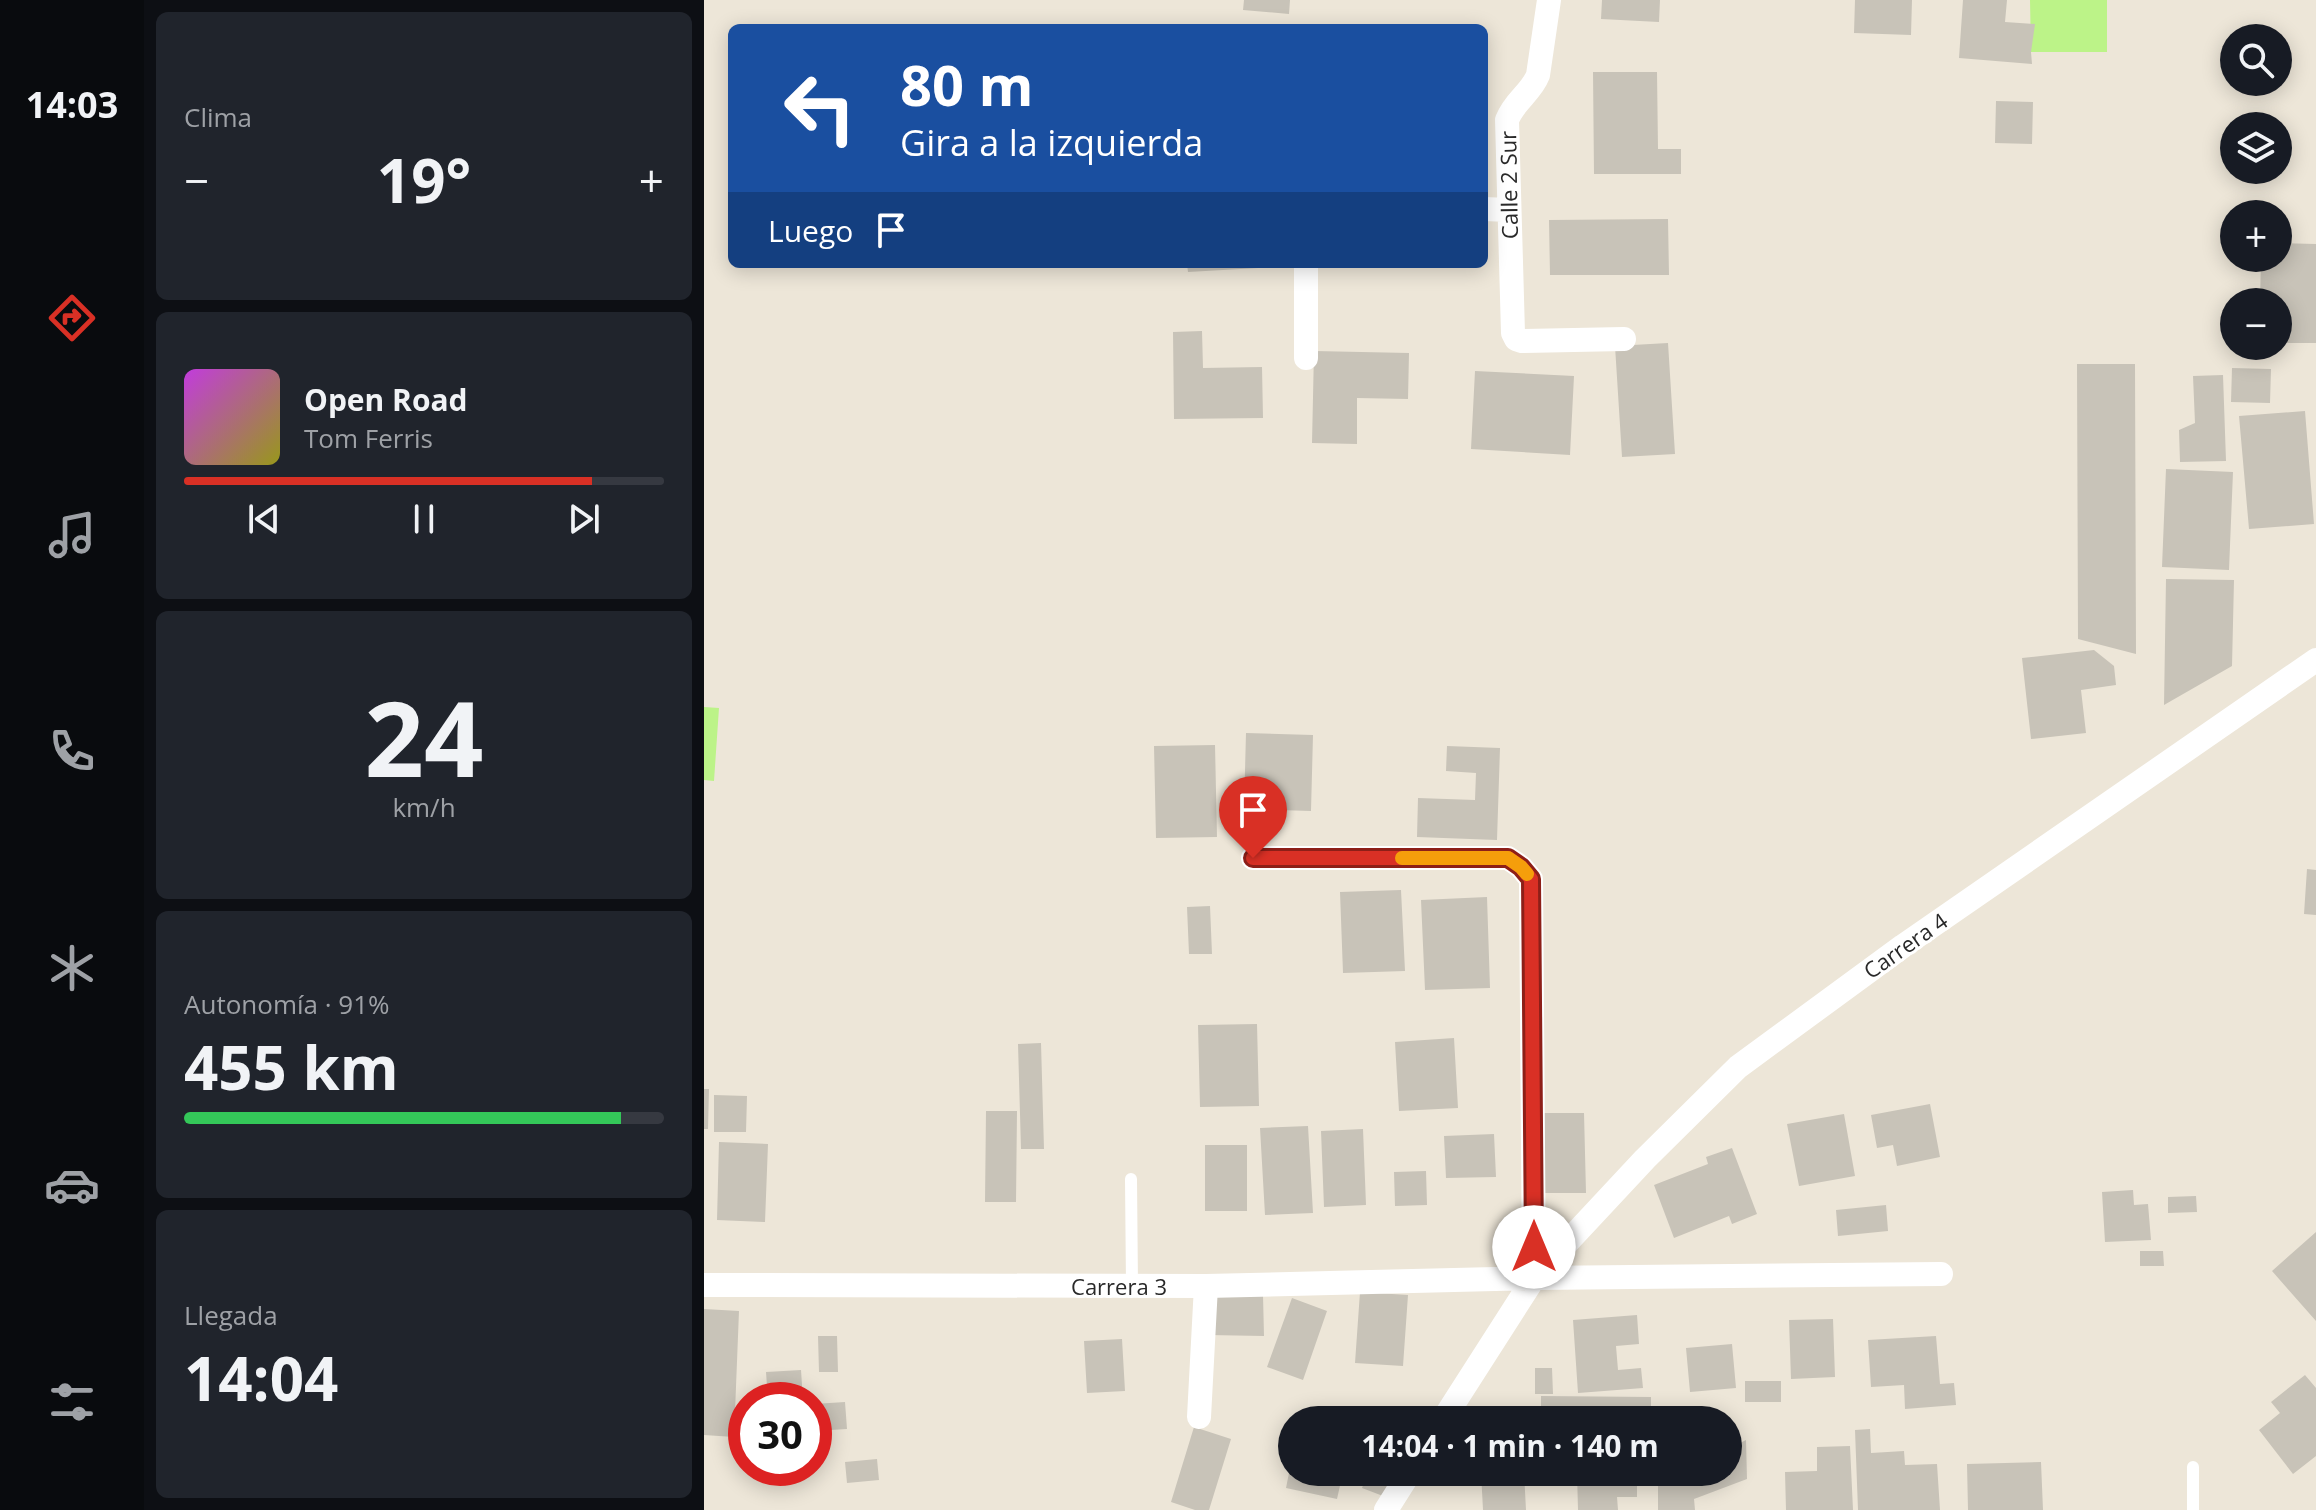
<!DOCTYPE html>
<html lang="es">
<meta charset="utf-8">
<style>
body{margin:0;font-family:"Open Sans",sans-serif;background:#20242c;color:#f1f3f6;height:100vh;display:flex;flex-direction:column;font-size:30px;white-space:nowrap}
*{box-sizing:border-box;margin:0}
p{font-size:26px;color:#9ea1a6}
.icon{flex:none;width:44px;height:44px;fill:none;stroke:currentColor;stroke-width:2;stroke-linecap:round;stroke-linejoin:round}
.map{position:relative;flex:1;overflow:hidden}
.details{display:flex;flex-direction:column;gap:12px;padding:12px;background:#0d0f14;width:560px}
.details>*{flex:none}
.banner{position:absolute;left:24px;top:24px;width:760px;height:244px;border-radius:12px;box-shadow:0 4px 20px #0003;background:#1a4fa0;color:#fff;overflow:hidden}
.fabs{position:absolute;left:1516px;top:24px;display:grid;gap:16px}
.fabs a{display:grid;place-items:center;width:72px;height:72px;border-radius:50%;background:#171b24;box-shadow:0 4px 20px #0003;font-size:40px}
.speed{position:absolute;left:24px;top:1382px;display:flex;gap:16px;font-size:40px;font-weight:700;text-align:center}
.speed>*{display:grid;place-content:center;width:104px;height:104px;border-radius:50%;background:#171b24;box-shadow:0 4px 20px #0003;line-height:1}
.speed .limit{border:12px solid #d22;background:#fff;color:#111}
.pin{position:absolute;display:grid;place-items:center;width:68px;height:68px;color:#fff;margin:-82px -34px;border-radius:50% 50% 50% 0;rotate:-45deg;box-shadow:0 0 8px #0007}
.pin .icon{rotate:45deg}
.me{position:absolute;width:88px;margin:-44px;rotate:0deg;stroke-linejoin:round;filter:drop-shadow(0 0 6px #0008)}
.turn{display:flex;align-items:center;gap:28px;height:168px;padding:0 40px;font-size:36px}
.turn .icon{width:104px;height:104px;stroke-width:2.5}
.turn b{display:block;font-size:56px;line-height:68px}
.then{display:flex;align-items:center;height:76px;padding:0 40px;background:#0003;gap:16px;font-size:30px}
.big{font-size:60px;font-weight:700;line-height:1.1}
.details .card{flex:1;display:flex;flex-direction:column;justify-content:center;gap:12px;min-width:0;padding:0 28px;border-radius:12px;background:#20242c}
.details .dial{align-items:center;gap:0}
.dial b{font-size:104px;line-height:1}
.song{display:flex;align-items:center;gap:24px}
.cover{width:96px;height:96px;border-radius:12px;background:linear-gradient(135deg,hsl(290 70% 55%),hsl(60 70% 35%))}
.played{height:8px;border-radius:4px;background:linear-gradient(90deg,#d93025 85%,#363941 85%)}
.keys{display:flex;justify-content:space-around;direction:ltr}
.heat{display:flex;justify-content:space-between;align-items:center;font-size:44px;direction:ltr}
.charge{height:12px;border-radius:6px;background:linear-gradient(90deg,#34c759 91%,#363941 0)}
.trip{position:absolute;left:574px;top:1406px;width:464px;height:80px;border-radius:40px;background:#171b24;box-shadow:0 4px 20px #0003;font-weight:700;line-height:80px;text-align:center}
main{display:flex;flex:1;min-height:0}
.dock{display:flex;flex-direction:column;width:144px;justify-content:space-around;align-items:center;background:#090b0e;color:#9ea1a6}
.dock .icon{width:56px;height:56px}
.dock .current{color:#d93025}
.dock b{font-size:36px;color:#f1f3f6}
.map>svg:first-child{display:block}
.pitch{fill:#bcf388}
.building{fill:#c8c3b8}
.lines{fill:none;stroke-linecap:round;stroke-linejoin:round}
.service{stroke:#fff;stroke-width:12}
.minor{stroke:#fff;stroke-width:24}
.route-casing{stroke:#8d1f18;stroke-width:20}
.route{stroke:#d93025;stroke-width:14}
.slow{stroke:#f59e0b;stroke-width:14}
.labels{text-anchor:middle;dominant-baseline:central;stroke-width:6;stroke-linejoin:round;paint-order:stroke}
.street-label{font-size:22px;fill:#292929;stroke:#fff}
</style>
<main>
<nav class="dock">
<b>14:03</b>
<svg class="icon current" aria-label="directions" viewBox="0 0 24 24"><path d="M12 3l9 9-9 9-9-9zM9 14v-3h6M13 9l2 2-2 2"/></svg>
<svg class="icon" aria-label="music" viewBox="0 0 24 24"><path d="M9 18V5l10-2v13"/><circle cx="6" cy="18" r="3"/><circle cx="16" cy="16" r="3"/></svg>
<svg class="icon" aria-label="phone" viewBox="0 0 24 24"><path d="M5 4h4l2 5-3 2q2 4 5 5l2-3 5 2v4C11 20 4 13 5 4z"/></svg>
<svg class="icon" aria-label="climate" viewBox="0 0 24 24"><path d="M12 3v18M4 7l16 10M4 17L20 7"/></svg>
<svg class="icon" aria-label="car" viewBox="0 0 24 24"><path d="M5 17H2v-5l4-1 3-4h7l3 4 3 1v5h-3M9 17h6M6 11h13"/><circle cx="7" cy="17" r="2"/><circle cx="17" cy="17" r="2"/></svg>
<svg class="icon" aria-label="filters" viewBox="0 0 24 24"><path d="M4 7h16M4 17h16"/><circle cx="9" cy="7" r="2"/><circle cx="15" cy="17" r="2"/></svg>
</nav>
<section class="details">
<div class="card"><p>Clima</p>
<div class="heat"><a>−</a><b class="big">19°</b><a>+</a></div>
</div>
<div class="card">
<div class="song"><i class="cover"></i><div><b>Open Road</b><p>Tom Ferris</p></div></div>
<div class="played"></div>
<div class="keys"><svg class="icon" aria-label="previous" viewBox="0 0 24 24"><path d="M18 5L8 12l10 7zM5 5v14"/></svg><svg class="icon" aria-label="pause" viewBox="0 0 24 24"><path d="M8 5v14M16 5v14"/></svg><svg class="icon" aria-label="next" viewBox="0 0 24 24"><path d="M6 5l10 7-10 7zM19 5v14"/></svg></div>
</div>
<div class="card dial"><b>24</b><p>km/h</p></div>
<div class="card"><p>Autonomía · 91%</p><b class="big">455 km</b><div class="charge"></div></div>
<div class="card"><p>Llegada</p><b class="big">14:04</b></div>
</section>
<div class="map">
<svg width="1612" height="1510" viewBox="0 0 1612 1510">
<rect width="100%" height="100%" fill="#ede6d8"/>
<!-- pitch -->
<path class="pitch" d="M1326,0H1403V52H1327Z
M0,707L15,708L10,781L0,780Z"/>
<!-- building -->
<path class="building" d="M540,0H586L585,14L539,10Z
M898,0H956L955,22L897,19Z
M1151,0H1208L1207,35L1150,33Z
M1259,0H1303L1301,22L1331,24L1327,52L1328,64L1255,58Z
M889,72H953L954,149H977V174H890Z
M1292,101L1329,102L1328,144L1291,143Z
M964,219L965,275H846L845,220Z
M1574,243L1612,244V343H1574V302H1556L1557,258H1574Z
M483,264H553L554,268L484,272Z
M498,331L499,368L558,367L559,418L470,419L469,332Z
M964,343L971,454L918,457L911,346Z
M610,351L705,353L704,399L653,398V444L608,443Z
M1373,364H1431L1432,654L1374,639Z
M1528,368L1567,369L1566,403L1527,402Z
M771,371L870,376L866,455L767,449Z
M1519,375L1522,461L1476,462L1475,430L1491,423L1489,376Z
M1601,411L1610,524L1545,529L1535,416Z
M1462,469L1529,472L1525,570L1458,567Z
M1462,579L1530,580L1528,666L1460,705Z
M1390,650L1410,666L1412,685L1377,690L1382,733L1327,739L1318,658Z
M542,733L609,735L607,811L540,809Z
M511,745L513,837L452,838L450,746Z
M743,746L796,748L793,840L713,837L714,798L771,800L772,773L742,771Z
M1603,869L1612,870V915L1600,914Z
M697,890L701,971L639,973L636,892Z
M783,897L786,988L721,990L717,900Z
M506,906L508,954H485L483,907Z
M553,1024L555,1106L496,1107L494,1025Z
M750,1038L754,1108L695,1111L691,1042Z
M337,1043L340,1149H317L314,1044Z
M0,1089H5L4,1129H0Z
M10,1095L43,1096L42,1132H10Z
M1226,1104L1236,1157L1193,1166L1189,1145L1173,1148L1167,1115Z
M282,1111H313L312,1202H281Z
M840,1113H880L882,1193H841Z
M1140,1114L1151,1176L1095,1186L1083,1124Z
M604,1126L609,1213L561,1215L556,1128Z
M659,1129L662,1205L620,1207L617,1131Z
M790,1134L792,1177L742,1178L740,1136Z
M15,1142L64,1144L61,1222L13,1220Z
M501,1145H543V1211H501Z
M1028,1148L1053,1214L1028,1224L1025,1216L970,1238L950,1185L1004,1164L1002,1157Z
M722,1171L723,1205L691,1206L690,1172Z
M1429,1190L1430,1205L1444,1204L1447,1240L1401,1242L1398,1192Z
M1492,1196L1493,1212L1464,1213V1197Z
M1182,1205L1184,1231L1134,1236L1132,1210Z
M1612,1232V1321L1568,1271Z
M1436,1251H1459L1460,1266H1436Z
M656,1292L704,1295L699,1366L651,1363Z
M504,1295H559L560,1336L504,1335Z
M588,1298L623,1311L599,1380L563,1367Z
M0,1309L35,1311L30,1437L0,1435Z
M933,1315L935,1344L912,1346L914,1370L937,1368L939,1388L874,1393L869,1320Z
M1129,1319L1131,1377L1087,1379L1085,1320Z
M114,1336H133L134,1372H115Z
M1232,1336L1236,1384L1250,1383L1252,1405L1201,1409L1200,1385L1167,1387L1164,1340Z
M418,1339L421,1391L383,1393L380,1341Z
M1028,1344L1032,1388L986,1392L982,1348Z
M831,1368H848L849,1394H831Z
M97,1370L99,1400H64L62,1372Z
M1601,1375L1612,1388V1456L1589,1474L1555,1430L1576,1413L1567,1402Z
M1041,1381H1077V1402H1041Z
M837,1396L947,1397V1420H837Z
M141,1402L143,1429L110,1431V1404Z
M490,1427L527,1439L505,1510H491L467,1502Z
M1166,1429L1167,1453L1200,1451L1201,1465L1233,1464L1236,1510H1154L1151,1430Z
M1042,1440L1043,1479L990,1499L991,1510H954V1482L975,1472H1024V1449Z
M1146,1446L1149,1510H1082L1081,1472L1113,1471V1447Z
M173,1459L175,1480L143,1483L141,1462Z
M1337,1462L1339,1510H1264L1263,1464Z
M587,1463L588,1472H639L633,1499L582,1488Z
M664,1472H689L679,1496L658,1488Z
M777,1472H820L822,1510H779Z
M873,1472H933V1497H913L914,1510H874Z"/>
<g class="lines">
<!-- service -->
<path class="service" d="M427,1179L428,1286
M1489,1510V1467"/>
<!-- minor -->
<path class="minor" d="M845,0L834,75C827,93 811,100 803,120L809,333L812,339L818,341L920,339
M780,209L805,210
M602,264V358
M549,858H804L817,867L827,879L830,1278
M0,1285L502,1286L830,1278L1237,1274
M495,1417L502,1286
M739,1420L830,1278L941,1159L1034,1067L1199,946L1612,660
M682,1510L706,1472"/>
</g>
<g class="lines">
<defs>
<path id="route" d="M549,858H804L817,867L827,879L830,1247"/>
</defs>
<!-- route casing -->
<use href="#route" class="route-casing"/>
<!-- route -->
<use href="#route" class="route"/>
<!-- slow -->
<path class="slow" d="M698,858H804L817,867L823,874"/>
</g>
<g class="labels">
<!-- street labels -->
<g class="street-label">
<text transform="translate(804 185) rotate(-91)">Calle 2 Sur</text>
<text transform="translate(1201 945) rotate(-35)">Carrera 4</text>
<text x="415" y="1286">Carrera 3</text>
</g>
</g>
</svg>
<div class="fabs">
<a><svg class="icon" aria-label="search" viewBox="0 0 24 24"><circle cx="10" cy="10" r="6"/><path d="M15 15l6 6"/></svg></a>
<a><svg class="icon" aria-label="layers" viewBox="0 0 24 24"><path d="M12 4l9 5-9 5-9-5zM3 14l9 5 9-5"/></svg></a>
<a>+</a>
<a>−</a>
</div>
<div class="speed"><div class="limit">30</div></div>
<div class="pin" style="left:549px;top:858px;background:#d93025"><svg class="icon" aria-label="arrive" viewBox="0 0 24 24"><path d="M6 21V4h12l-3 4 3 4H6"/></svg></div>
<svg class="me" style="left:830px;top:1247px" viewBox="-20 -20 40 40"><circle r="19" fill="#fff"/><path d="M0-13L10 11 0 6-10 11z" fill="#d93025"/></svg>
<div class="trip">14:04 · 1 min · 140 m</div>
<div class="banner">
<div class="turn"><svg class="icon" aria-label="left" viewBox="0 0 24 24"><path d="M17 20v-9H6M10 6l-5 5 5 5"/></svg><div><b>80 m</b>Gira a la izquierda</div></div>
<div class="then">Luego<svg class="icon" aria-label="arrive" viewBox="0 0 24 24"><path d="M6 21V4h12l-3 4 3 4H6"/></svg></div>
</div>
</div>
</main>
